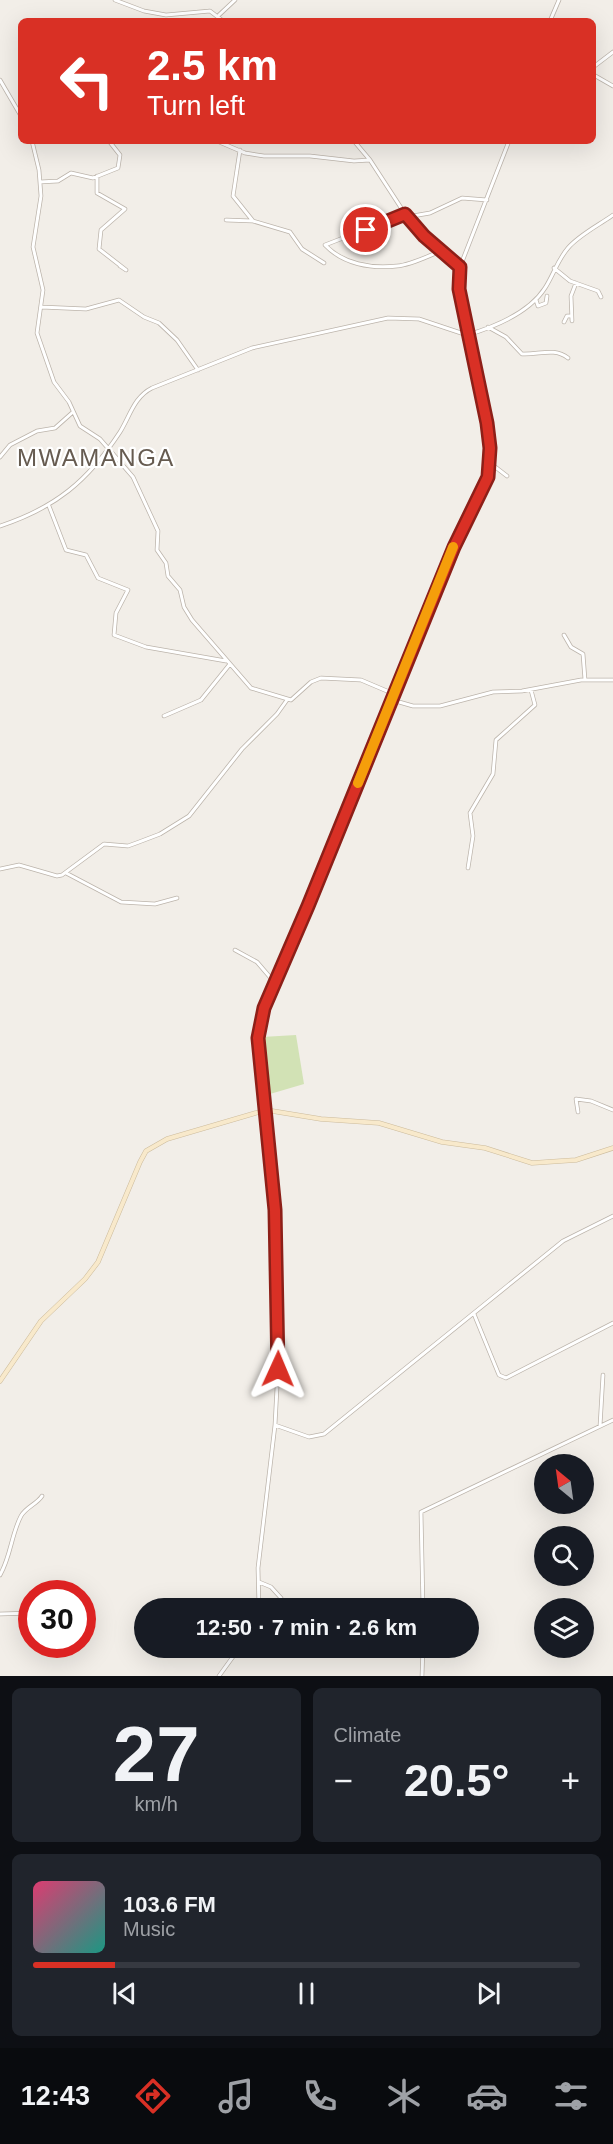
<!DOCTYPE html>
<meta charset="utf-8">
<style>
body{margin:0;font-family:Arial,sans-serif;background:#20242c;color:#f1f3f6;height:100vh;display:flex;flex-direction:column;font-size:22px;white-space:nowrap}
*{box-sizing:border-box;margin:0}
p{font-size:20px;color:#9ea1a6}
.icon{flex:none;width:33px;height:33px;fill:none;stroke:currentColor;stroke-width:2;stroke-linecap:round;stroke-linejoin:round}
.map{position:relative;height:1676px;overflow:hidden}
.details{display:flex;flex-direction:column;gap:12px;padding:12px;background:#0d0f14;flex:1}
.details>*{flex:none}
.top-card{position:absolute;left:18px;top:18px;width:578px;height:126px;border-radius:9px;box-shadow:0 6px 24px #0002;background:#d93025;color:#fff;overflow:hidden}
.needle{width:39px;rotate:331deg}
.fabs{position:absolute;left:534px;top:1454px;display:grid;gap:12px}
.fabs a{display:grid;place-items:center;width:60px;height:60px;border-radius:50%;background:#171b24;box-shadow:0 6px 24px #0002;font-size:30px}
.speed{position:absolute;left:18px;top:1580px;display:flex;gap:12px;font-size:30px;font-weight:700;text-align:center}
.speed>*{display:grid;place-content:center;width:78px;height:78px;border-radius:50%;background:#171b24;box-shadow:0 6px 24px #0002;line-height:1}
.speed .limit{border:9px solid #d22;background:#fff;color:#111}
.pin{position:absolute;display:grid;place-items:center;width:51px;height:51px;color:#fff;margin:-26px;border:3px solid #fff;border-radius:50%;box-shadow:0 2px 6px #0007}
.me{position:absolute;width:66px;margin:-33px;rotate:1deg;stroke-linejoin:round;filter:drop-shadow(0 0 4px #0008)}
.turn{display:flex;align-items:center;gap:21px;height:126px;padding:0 30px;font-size:27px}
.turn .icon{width:78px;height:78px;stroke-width:2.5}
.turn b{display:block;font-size:42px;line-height:51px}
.big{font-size:45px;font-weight:600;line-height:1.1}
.details .card{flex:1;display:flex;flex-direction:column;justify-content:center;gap:9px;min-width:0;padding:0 21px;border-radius:9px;background:#20242c}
.details .dial{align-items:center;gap:0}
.dial b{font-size:78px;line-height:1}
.song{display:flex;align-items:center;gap:18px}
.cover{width:72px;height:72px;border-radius:9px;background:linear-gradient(135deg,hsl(340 70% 55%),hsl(170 70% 35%))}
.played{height:6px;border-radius:3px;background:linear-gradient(90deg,#d93025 15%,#363941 15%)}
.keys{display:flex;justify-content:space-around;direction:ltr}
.heat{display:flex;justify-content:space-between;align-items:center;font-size:33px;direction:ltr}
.details .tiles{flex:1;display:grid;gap:12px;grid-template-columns:1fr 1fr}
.card:last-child{grid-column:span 2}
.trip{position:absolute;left:134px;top:1598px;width:345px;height:60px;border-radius:30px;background:#171b24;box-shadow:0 6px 24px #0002;font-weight:600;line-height:60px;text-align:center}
.tabs{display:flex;height:96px;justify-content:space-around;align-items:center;background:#090b0e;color:#9ea1a6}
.tabs .icon{width:42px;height:42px}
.tabs .active{color:#d93025}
.tabs b{font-size:27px;color:#f1f3f6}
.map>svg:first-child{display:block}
.green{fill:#d2e2b5}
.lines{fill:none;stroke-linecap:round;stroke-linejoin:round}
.street-casing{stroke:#bcb4ab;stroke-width:4.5}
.secondary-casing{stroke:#ccbb9c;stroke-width:5}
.street{stroke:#fff;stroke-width:3}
.secondary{stroke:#f8e9cb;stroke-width:4}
.route-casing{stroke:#8d1f18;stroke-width:15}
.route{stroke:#d93025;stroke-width:10}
.slow{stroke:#f59e0b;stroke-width:10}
.labels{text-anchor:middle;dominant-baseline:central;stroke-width:4.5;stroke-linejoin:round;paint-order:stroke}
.quarter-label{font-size:24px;letter-spacing:1.5px;fill:#665b50;stroke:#fff}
</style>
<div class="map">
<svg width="613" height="1676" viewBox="0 0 613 1676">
<rect width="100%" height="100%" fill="#f2eee8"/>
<!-- green -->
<path class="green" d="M296,1035L304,1084L270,1094L262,1037Z"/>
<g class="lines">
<defs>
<path id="street" d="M115,0L144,11L166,15L210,11L223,21
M219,15L235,0
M550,21L559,0
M592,68L613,52
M592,74L613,86
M0,80L21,116
M32,141L39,170L41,196L33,247L43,290L37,333L54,382L69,402L80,426L100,439L133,477L158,531L157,550L166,563L168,576L180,590L184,607L192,620L251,688L291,700L311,682L321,678L361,680L394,694
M217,141L245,153L264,156H310L354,161L370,160
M354,141L370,160L409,220L460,267
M240,150L233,196L253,221L290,232L302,249L324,263
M97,176V193L125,209L101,230L99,249L126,270L120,266
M40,182L58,181L71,173L93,178L118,168L120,155L109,141
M405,214L325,245C343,264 371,269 397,266C411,265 428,256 441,251
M407,217L430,213L462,198L487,200
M226,220L253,221
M554,268L570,281L598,291L601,297
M536,300L538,306L546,303L547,296
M41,307L86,309L119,300L144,317L159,323L177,340L198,370
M572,321L571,296L576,283
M564,322L567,316H571
M488,327L506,337L522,354C539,355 554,347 568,358
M0,457L10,445L37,431L55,428L73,412
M489,469L494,466L507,476
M49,506L66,550L86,555L98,578L128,590L116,613L114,635L146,647L226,661
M0,526C55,508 88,481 120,432C130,416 134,397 152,388L252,348L388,318L419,319L467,335L459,289L460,267L509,141
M564,635L571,647L583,654L585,680
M392,700L413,706H440L493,692L522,691L581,680H613
M164,716L201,700L230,664
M468,868L473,836L470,813L493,774L496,740L535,705L531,690
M0,869L19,865L57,876L62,875L104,844L128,846L139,842L160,834L189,816L242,749L277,714L287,700
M66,873L121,902L155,904L177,898
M235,950L257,962L275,983
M578,1112L576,1099L591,1101L613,1110
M474,1314L499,1375L506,1378L613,1323
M275,1425L309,1437L324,1434L563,1241L613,1216
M600,1426L603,1375
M0,1575C11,1556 11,1535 21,1516C26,1507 37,1504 42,1496
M259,1582L271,1587L281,1598
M259,1608L258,1568L275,1425L279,1350L275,1210L258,1030L264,1008L308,906L454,547L487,477L490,448L487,423L467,335C494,327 529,313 545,288C554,274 557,261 568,248C579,235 599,225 613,215
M423,1608L421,1512L613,1420
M0,1614L32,1613
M219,1676L240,1647
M422,1676L423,1647"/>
<path id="secondary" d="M0,1381L41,1321L85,1279L98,1262L140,1162L146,1151L167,1139L266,1110L321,1119L379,1123L442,1142L485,1148L532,1163L576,1160L613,1148"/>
</defs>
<!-- street casing -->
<use href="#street" class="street-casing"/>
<!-- secondary casing -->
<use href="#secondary" class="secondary-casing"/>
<!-- street -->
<use href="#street" class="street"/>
<!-- secondary -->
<use href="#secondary" class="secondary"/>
</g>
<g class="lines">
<defs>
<path id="route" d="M278,1369L275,1210L258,1038L264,1008L308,906L454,547L488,477L490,448L487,423L459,289L460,267L424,236L405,214L366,230"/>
</defs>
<!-- route casing -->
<use href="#route" class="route-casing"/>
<!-- route -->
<use href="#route" class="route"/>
<!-- slow -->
<path class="slow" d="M358,783L453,547"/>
</g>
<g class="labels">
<!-- quarter labels -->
<g class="quarter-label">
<text x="96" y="457">MWAMANGA</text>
</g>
</g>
</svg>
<div class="fabs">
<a><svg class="needle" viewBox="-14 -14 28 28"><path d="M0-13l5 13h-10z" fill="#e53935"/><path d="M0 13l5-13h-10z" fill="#9ea1a6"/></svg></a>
<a><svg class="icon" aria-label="search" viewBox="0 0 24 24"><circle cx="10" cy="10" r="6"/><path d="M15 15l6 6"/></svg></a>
<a><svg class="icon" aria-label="layers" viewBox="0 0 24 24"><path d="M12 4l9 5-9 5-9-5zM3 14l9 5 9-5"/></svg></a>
</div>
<div class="speed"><div class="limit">30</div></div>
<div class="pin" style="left:366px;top:230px;background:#d93025"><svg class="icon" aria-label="arrive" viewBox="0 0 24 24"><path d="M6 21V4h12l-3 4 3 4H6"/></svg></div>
<svg class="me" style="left:278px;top:1369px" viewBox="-20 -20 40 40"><path d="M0-17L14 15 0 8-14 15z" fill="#d93025" stroke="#fff" stroke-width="4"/></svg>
<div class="trip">12:50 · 7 min · 2.6 km</div>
<div class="top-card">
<div class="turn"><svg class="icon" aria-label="left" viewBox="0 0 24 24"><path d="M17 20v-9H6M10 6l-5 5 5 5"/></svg><div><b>2.5 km</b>Turn left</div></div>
</div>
</div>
<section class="details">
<div class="tiles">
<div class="card dial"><b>27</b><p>km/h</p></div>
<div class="card"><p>Climate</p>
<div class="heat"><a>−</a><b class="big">20.5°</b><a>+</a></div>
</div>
<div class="card">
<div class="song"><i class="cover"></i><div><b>103.6 FM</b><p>Music</p></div></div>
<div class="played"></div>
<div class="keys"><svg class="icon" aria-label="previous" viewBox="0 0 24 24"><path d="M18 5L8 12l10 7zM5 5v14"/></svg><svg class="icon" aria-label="pause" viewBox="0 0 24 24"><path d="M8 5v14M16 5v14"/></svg><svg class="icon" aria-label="next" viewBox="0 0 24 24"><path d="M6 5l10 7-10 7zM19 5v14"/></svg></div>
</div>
</div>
</section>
<nav class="tabs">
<b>12:43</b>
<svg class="icon active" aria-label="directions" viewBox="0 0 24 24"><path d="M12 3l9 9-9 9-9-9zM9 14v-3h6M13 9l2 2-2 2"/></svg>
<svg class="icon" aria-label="music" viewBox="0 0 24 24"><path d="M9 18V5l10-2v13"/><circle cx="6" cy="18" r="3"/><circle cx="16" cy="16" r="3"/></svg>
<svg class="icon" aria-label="phone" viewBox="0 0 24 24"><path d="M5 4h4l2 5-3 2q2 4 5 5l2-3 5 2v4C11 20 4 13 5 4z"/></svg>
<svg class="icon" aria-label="climate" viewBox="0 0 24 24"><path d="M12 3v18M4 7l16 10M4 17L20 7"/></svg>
<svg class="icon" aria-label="car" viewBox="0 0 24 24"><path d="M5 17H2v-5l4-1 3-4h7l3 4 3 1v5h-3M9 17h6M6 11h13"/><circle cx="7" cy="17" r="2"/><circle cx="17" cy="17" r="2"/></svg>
<svg class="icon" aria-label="filters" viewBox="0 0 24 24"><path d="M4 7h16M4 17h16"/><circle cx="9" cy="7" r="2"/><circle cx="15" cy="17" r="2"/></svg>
</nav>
